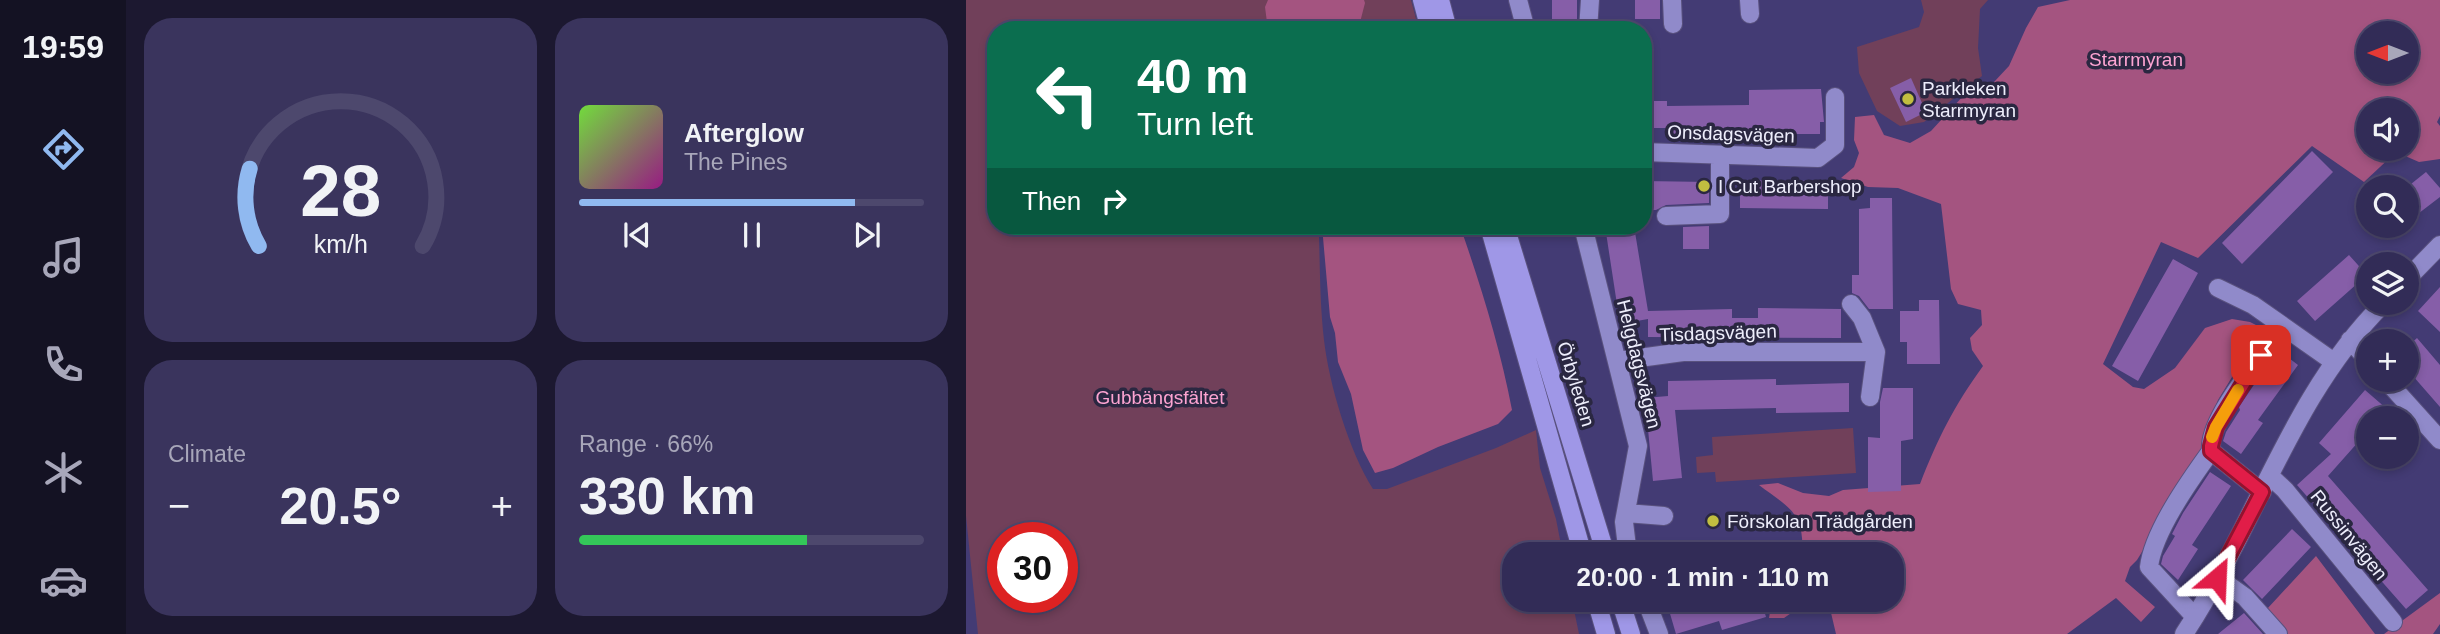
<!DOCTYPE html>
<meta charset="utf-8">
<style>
body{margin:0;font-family:Helvetica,sans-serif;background:#3a345d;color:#f1f3f6;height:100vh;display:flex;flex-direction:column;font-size:26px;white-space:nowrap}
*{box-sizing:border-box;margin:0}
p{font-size:23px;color:#a8a7ba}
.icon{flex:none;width:38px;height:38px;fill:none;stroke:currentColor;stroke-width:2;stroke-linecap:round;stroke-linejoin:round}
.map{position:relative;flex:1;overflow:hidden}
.details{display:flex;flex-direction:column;gap:18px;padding:18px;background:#1c1830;width:840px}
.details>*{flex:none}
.guide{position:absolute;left:21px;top:21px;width:665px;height:214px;border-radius:28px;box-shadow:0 4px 10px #0003,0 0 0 2px #4d486d;background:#0b6e4f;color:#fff;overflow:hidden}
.needle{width:46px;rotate:270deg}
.fabs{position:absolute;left:1390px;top:21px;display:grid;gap:14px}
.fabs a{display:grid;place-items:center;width:63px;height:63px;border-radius:50%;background:#322c57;box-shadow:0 4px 10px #0003,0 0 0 2px #4d486d;font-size:35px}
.speed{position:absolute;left:21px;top:522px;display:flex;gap:14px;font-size:35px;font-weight:700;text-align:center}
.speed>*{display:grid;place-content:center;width:91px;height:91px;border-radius:50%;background:#322c57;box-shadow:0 4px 10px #0003,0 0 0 2px #4d486d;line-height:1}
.speed .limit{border:10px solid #d22;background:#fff;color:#111}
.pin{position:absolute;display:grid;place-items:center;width:60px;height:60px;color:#fff;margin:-30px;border-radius:14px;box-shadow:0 4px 10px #0006}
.me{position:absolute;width:77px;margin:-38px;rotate:26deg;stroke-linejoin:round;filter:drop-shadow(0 0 5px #0008)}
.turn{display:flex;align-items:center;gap:24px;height:147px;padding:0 35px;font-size:32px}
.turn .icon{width:91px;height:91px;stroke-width:2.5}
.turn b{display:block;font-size:49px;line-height:60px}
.then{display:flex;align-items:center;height:66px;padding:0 35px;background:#0003;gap:14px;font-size:26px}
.big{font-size:52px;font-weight:700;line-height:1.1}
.details .tile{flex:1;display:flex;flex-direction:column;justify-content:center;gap:10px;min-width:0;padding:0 24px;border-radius:28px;background:#3a345d}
.details .dial{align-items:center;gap:0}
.dial svg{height:182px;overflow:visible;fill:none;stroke:#4d486d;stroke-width:7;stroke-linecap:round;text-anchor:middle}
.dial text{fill:#f1f3f6;stroke:none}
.song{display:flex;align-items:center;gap:21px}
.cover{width:84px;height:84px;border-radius:10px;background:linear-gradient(135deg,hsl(100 70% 55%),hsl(310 70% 35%))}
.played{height:7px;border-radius:4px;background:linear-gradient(90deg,#90b9f0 80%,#4d486d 80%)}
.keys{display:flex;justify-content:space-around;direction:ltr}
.heat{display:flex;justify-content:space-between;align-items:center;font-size:38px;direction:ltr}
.charge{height:10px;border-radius:5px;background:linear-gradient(90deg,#34c759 66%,#4d486d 0)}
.details .tiles{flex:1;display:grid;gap:18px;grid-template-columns:repeat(2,1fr)}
.trip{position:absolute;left:536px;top:542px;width:402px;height:70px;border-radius:28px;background:#322c57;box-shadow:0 4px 10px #0003,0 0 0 2px #4d486d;font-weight:700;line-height:70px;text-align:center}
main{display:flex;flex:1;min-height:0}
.menu{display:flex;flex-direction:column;width:126px;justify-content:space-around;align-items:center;background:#141223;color:#a8a7ba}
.menu .icon{width:49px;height:49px}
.menu .selected{color:#90b9f0}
.menu b{font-size:32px;color:#f1f3f6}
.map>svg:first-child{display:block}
.green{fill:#71405a;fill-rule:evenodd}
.forest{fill:#a45480;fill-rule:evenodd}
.building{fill:#865ea8}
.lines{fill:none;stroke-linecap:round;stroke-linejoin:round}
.minor-casing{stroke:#59517e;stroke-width:20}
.major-casing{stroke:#59517e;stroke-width:20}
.minor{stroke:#908aca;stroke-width:18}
.major{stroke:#9f97e7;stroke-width:18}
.route-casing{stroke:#92132f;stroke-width:18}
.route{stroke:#e11d48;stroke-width:12}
.slow{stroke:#f59e0b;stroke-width:12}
.poi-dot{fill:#c1be40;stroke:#2a2741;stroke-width:2.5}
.labels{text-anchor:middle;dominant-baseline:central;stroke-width:7;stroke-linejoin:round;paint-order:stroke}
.park-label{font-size:19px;fill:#fda4d2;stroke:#2a2741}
.poi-label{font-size:19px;fill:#eeeefc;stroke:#2a2741;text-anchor:start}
.street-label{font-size:19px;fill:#eeeefc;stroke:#2a2741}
</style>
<main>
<nav class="menu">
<b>19:59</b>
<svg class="icon selected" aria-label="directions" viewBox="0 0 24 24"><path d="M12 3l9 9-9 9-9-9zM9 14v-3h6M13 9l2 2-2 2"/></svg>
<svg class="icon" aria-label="music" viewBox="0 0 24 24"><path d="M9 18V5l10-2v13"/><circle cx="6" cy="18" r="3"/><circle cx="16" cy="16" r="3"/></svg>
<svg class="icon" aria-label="phone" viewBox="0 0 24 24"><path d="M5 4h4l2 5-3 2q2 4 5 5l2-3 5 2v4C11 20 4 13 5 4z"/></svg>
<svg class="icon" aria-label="climate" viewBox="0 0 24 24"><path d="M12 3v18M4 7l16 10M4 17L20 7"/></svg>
<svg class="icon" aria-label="car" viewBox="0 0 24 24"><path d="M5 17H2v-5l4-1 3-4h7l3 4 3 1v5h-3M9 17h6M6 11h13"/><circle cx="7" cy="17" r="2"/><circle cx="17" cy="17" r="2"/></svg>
</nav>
<section class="details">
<div class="tiles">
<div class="tile dial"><svg viewBox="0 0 100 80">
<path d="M14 69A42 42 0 1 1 86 69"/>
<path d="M14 69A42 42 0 0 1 10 35" stroke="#90b9f0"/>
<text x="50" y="56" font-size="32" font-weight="700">28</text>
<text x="50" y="72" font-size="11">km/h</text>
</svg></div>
<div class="tile">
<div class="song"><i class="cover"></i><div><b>Afterglow</b><p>The Pines</p></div></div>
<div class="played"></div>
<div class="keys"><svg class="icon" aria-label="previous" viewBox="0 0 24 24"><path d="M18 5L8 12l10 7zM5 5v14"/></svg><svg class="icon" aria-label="pause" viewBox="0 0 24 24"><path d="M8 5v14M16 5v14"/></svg><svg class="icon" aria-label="next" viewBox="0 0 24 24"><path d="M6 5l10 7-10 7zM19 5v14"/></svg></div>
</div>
<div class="tile"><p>Climate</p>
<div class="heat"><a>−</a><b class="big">20.5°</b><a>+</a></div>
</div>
<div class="tile"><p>Range · 66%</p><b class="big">330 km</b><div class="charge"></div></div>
</div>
</section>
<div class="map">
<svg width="1474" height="634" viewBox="0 0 1474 634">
<rect width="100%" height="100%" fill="#433b74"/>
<!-- green -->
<path class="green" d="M0,0H445L453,30H30V226H365L353,236C354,270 354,306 358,340C363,384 383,451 407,489H421L530,448L570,430L574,468L590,519L597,555H548V600H606L613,634H12L0,516ZM37,537H96V597H37Z
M955,0H1022L1014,9L1012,48L1016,76L958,122L934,126L911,111L893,73L891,47L953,27L958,12Z
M887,428L890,473L750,482L749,472L731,473L730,457L747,455L746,437Z"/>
<!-- forest -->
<path class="forest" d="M302,0H398L399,3L392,30H302L299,7Z
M1104,0H1474V116L1471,122L1474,126V159L1453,162L1430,152L1398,182L1346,146L1232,258L1195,242L1137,364L1167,387L1178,389L1209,368L1239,328L1266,319L1284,322L1296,328L1252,400L1239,432V449L1171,560L1164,567L1159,581L1189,607L1175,622L1150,598L1101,634H870L862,600H926V555H836C839,512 823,508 793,485L812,483L837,493L863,496L877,490L954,484C972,438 988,406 1017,366L1006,350L1004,338L1016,325L1015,310L992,304L985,289L975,204L932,188L902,187L875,178L888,167L893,153L888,140L889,117L908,115L918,135L944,143L965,131L998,95L1028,82L1043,66L1060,28L1072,7ZM1402,33H1440V72H1402ZM1402,110H1440V149H1402Z
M356,226H494C515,286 534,347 546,410L532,424L472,447L427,468L409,473L397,450L385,394L372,362L369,333L364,317Z
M1350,556L1409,634H1322L1301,609Z
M1474,593V624L1467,634H1418Z
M806,600H844L818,618H803Z"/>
<!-- building -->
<path class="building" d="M586,0H611V29H586Z
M669,0H694V19H669Z
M945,78L960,112L940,122L924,88Z
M855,89L858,122H854V134H700V128H677V101H701V106L783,105V90Z
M1346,151L1367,172L1276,264L1256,243Z
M1460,172L1474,188V197L1440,223V188Z
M774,180L862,181V209L774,208Z
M677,181L743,182V203L700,205L690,210H677Z
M904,198H926L927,309H903L893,296L886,293V275H893V209L904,208Z
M639,226H668L682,311L766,309V318H792V308L875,309V338L682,337V319L654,324Z
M743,226V249H717V227Z
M1383,255L1401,275L1349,321L1331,301Z
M1207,259L1232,273L1172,381L1146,366Z
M1474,287V332L1452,311Z
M953,300H973L974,364H941V342H934V311H953Z
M1451,338L1474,365V407L1440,368V348Z
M1310,348L1332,365L1292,420L1297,423L1275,454L1257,441L1260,432L1274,410L1273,407L1304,361Z
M810,379V385L883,383V412L810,413V408L709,410L716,478L687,481L679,398L702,396V381Z
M917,388H947V439L935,441V491L902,492V437L914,438V402Z
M1399,390L1421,409L1413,418H1402V431L1362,476L1462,590L1440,609L1331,485L1365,454L1353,443Z
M1244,472L1265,486L1226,545L1232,549L1212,580L1195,564L1197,556L1209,536L1206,534L1217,513Z
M1326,529L1345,547L1296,599L1277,580Z
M700,600H795L800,617L756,630L753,621L710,634Z
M1278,613L1297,634H1252Z"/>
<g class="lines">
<defs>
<path id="minor" d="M552,0L560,30
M706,0L707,24
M783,0L784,14
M622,30L624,0
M677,152L852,158L869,145V97
M700,216L754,214V155
M617,226L672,446L658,522L662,555
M1440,280L1474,245
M1252,288L1287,305L1368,362
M885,304L896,318L910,352L904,397
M1384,340L1402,360
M1295,355C1280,378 1242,423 1245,451L1296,492
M651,361L717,352H910
M1420,380L1474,440
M1304,476L1319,490L1427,622
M660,513L698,516
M1251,577L1279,597L1312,634
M680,600L693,634
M1229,617L1183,567C1187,532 1224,480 1245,451
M1218,634C1289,527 1325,395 1418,303"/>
<path id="major" d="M456,0L464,30
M474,0L482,30
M523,226L617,555
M539,226L640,555
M630,600L640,634
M654,600L665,634"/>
</defs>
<!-- minor casing -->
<use href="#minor" class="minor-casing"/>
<!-- major casing -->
<use href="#major" class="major-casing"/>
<!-- minor -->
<use href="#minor" class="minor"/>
<!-- major -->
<use href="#major" class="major"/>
</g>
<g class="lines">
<defs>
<path id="route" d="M1251,578L1296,492L1245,451V446L1250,427L1295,355"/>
</defs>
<!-- route casing -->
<use href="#route" class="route-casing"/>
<!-- route -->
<use href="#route" class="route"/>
<!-- slow -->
<path class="slow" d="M1246,437L1250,427L1272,390"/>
</g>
<!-- markers -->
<g class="poi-dot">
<circle cx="942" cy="99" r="7"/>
<circle cx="738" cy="186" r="7"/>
<circle cx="747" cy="521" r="7"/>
</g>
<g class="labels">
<!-- park labels -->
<g class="park-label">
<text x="1170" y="59">Starrmyran</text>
<text x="194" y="397">Gubbängsfältet</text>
</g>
<!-- poi labels -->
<g class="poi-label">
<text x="956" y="88">Parkleken<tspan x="956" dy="22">Starrmyran</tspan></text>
<text x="752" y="186">I Cut Barbershop</text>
<text x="761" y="521">Förskolan Trädgården</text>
</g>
<!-- street labels -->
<g class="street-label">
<text transform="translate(765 134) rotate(2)">Onsdagsvägen</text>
<text transform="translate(752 333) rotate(-2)">Tisdagsvägen</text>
<text transform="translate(673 364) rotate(76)">Helgdagsvägen</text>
<text transform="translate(610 384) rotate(73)">Örbyleden</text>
<text transform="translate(1383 535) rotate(51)">Russinvägen</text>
</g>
</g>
</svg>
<div class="fabs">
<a><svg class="needle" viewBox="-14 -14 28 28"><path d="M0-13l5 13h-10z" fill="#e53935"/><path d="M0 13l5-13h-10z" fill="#a8a7ba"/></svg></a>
<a><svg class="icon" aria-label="sound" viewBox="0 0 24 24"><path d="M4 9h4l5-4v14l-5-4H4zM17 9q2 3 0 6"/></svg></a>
<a><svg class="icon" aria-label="search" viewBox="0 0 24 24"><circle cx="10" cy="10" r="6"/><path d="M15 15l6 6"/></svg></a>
<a><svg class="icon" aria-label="layers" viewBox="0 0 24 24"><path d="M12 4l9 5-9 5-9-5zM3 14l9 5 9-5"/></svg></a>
<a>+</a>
<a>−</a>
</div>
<div class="speed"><div class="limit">30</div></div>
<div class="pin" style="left:1295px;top:355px;background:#d93025"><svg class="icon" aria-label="arrive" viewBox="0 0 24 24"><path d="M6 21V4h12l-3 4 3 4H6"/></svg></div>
<svg class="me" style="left:1251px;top:578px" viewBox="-20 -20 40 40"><path d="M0-17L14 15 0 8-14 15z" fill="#e11d48" stroke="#fff" stroke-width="4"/></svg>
<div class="trip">20:00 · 1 min · 110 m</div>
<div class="guide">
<div class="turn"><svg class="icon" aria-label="left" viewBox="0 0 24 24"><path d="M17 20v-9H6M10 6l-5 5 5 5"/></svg><div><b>40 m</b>Turn left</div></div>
<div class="then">Then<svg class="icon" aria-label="right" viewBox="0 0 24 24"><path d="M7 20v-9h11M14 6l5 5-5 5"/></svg></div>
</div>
</div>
</main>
